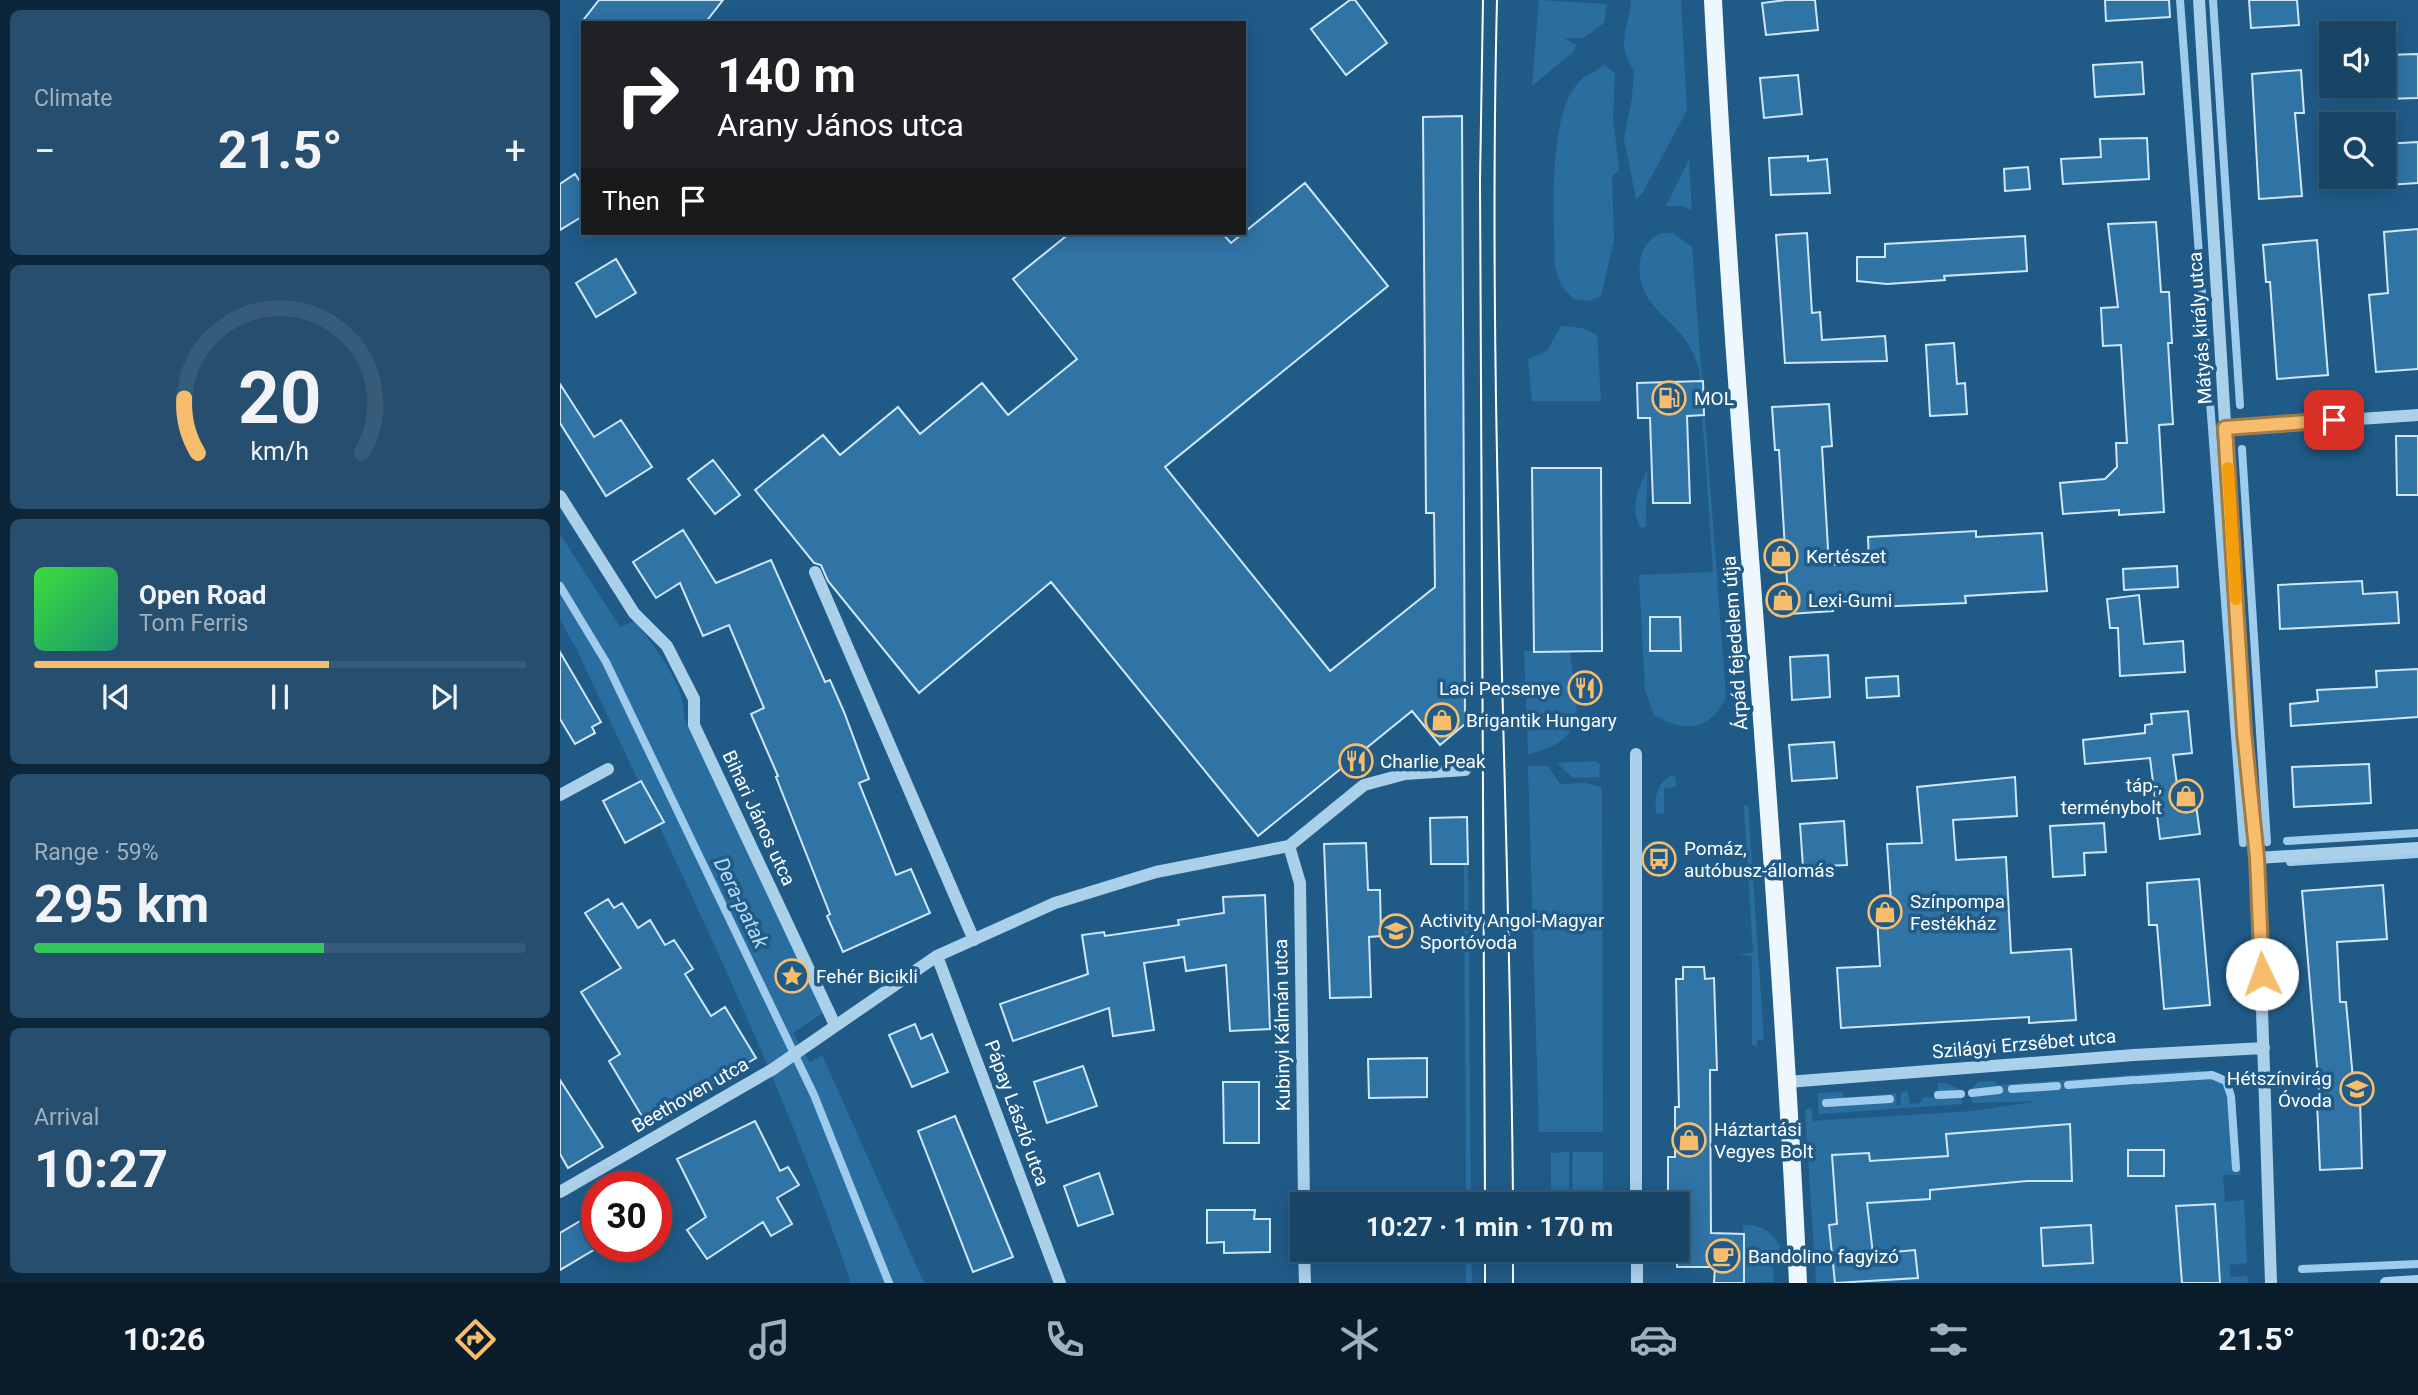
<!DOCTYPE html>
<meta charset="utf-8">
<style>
body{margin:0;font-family:Roboto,sans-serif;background:#254e6f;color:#f1f3f6;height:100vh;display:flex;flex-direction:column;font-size:26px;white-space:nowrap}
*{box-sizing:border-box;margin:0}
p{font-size:23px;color:#9fb0bf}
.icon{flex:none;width:38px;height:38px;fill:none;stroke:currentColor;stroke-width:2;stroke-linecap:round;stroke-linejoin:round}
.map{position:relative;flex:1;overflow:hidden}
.sheet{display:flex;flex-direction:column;gap:10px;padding:10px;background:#0d2538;width:560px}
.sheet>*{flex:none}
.banner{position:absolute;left:21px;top:21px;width:665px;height:214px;border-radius:0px;box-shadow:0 4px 18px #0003,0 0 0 2px #365c7a;background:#202124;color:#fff;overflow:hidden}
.tools{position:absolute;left:1759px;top:21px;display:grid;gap:14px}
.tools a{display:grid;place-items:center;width:77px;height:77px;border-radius:0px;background:#184466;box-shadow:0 4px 18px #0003,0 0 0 2px #365c7a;font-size:35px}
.speed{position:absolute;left:21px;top:1171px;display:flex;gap:14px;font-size:35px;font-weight:700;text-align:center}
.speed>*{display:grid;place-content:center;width:91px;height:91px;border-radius:50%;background:#184466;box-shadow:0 4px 18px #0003,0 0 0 2px #365c7a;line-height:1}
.speed .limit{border:10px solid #d22;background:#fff;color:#111}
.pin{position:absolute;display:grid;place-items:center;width:60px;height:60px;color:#fff;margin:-30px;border-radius:14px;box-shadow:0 4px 10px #0006}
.me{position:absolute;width:77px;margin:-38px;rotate:357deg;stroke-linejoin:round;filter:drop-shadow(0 0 5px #0008)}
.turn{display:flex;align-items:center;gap:24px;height:147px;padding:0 21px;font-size:32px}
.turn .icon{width:91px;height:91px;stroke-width:2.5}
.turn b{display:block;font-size:49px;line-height:60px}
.then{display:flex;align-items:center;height:66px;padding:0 21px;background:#0003;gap:14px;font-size:26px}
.big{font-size:52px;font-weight:700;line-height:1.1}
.sheet .widget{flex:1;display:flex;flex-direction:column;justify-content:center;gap:10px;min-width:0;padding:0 24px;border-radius:10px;background:#254e6f}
.sheet .dial{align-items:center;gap:0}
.dial svg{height:182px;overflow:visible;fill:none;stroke:#365c7a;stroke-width:7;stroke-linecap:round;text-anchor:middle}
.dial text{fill:#f1f3f6;stroke:none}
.song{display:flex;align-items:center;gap:21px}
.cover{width:84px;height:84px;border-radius:10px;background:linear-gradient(135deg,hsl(120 70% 55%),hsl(160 70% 35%))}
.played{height:7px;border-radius:4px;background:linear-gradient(90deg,#f7bd6c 60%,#365c7a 60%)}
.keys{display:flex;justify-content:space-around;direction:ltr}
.heat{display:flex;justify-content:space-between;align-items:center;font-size:38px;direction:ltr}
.charge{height:10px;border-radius:5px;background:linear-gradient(90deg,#34c759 59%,#365c7a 0)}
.trip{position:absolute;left:730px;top:1192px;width:399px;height:70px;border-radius:0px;background:#184466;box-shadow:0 4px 18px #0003,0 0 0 2px #365c7a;font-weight:700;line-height:70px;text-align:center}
.tabs{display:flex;height:112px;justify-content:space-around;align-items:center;background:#0a1b29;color:#9fb0bf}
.tabs .icon{width:49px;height:49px}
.tabs .selected{color:#f7bd6c}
.tabs b{font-size:32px;color:#f1f3f6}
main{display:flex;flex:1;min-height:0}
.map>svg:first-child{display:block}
.green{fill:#2a6ea0}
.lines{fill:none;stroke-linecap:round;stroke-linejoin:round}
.stream{stroke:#9fccec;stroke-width:8}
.building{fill:#3073a5;stroke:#cfe7f8;stroke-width:2}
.minor{stroke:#abd0ea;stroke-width:12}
.major{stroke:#eff7fe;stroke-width:18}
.tram{stroke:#fff;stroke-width:2}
.route-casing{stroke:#a17b46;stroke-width:18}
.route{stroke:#f7bd6c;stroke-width:12}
.slow{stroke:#f59e0b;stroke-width:12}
.labels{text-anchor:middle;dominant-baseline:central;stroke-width:7;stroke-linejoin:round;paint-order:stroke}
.street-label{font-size:19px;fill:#fff;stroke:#205b88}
.poi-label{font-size:19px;fill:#fff;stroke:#205b88;text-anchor:start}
.water-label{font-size:21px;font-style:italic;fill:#b7d9f2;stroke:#205b88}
</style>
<main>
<section class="sheet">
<div class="widget"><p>Climate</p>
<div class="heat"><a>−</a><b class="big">21.5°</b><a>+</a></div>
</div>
<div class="widget dial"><svg viewBox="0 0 100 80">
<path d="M14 69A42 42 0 1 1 86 69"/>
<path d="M14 69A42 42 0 0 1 8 45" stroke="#f7bd6c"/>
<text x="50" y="56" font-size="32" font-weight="700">20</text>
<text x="50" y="72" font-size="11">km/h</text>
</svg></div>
<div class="widget">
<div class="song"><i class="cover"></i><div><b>Open Road</b><p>Tom Ferris</p></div></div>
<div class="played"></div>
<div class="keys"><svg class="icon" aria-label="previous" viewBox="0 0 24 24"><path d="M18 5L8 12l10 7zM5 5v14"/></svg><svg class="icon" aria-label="pause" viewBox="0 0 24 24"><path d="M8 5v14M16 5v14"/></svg><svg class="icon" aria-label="next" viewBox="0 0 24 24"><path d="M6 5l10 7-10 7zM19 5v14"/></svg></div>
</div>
<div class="widget"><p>Range · 59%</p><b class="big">295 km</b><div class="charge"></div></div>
<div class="widget"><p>Arrival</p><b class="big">10:27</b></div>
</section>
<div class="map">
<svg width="1858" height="1283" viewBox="0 0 1858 1283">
<rect width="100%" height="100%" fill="#205b88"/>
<!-- green -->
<path class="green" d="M979,0L1047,4L1044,23L1023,38H1004L1016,45L1013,52L972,86Z
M1071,0H1121L1127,110L1082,194L1076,199L1064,139L1072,98L1074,70C1055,45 1069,28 1071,0Z
M1045,65L1055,74L1053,118L1059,169L1052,177L1054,240L1041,296L1028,301L1013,299L1002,286L995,268C994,224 987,116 1018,83C1024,76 1036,71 1045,65Z
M1129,159L1132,210L1122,206H1106Z
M1101,233H1113L1132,247L1166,697C1150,731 1125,733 1094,715L1085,690L1079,575L1153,572L1139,367C1135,357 1130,346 1124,338C1116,326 1103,317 1094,306C1075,285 1072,246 1101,233Z
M1001,326L1022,328L1037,335L1041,401H972L968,359L987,351Z
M1087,471C1088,491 1085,507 1086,527L1081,528C1069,511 1078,488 1087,471Z
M0,534L60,627L75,621C95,648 126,684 124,718L264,1012L233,1033L250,1063L262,1055L364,1283H291C218,1066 114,860 18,652L0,619Z
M964,651H1010C1016,704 1033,740 968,754Z
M1036,761L1040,764L1039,777L1013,778L997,763Z
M968,766H988L1000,784L1026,783L1041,787L1042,791L1043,1132H979Z
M1111,776L1115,777L1116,787L1104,788V813L1096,814C1095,799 1095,784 1111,776Z
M1188,805L1204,1040H1197V1046L1192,1045V956L1178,954L1193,953L1184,806Z
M904,864H908L911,1204H906Z
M1639,1070L1667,1079L1675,1096L1681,1175H1663L1665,1202L1684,1200L1687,1263L1670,1265V1277L1687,1276L1688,1283H1256L1245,1110L1251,1108L1253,1121L1414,1111L1479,1101L1412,1103L1411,1089L1418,1082L1434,1081L1437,1085Z
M1378,1083H1386L1401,1090L1402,1104L1258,1114V1093L1282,1092L1284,1098L1336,1093L1337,1105L1340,1106L1341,1092L1347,1091L1350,1104L1360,1103L1363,1097L1378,1098Z
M1009,1152V1204H991V1153Z
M1013,1152H1043V1204H1012Z
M1183,1225C1202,1225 1210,1230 1220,1246L1213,1266L1214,1282L1184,1283Z
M906,1250H911L912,1283H906Z
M1011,1250H1043V1263L1011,1262Z"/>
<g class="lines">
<!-- stream -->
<path class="stream" d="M1620,0L1683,843
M1653,0L1680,405
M1682,449L1707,842
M0,586L46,662L254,1095L329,1283
M1727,841L1858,833
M1730,862L1858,854
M1578,1080L1652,1075L1666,1081L1671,1096L1676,1168
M1508,1085L1574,1080
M1452,1089L1497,1086
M1412,1093L1439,1090
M1378,1095L1401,1094
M1266,1103L1330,1099
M1742,1269L1858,1264"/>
</g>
<!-- building -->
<path class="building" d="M39,0H163L145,23H21Z
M790,0H795L827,43L786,75L751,29Z
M1226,0H1255L1258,30L1206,35L1202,3Z
M1545,0H1609L1610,17L1546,21Z
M1689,0H1737L1739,25L1691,28Z
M1858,54V98L1824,99V55Z
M1582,62L1584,94L1535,97L1533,65Z
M1741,70L1744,113H1735L1742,196L1699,199L1692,74Z
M1238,75L1242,114L1204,118L1200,78Z
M902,116L905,724L880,745L852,711L698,836L491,582L359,693L268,581L261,565L254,563L195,490L263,435L280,455L338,407L360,434L422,383L448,415L517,359L453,279L510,233H662L671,243L745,183L828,286L605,467L770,671L875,587L874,513H866L863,117Z
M1587,138L1589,179L1503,184L1501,159L1541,157L1540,139Z
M1858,142V183L1827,185L1824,144Z
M1248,156V161L1267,159L1270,193L1211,195L1209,158Z
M1468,167L1470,189L1445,191L1444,169Z
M15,174L23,186V216L0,230V184Z
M1596,222L1601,292H1609L1612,343H1608L1613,424L1599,425L1604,512L1559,515V510L1503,514L1500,483L1545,479L1557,467L1556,443H1567L1561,345L1543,346L1541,308L1558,307L1548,224Z
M1858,229V369L1816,372L1809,295L1828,293L1824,232Z
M1247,233L1252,313L1260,312L1262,340L1325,336L1327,361L1225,363L1216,235Z
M1465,236L1467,271L1384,276L1385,280L1327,284L1297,281V257H1325V244Z
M1757,240L1768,375L1717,379L1710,282H1706L1703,245Z
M56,259L76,293L36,317L16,283Z
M1394,343L1397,384L1405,383L1407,414L1370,416L1366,345Z
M1143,381L1144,415L1127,416L1130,503H1093L1090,418H1078L1077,383Z
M0,384L34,437L61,420L92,467L46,496L0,423Z
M1269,404L1272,446L1262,447L1269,565L1309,562L1308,537L1416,531V537L1482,533L1487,591L1405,596L1406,603L1315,607V603L1273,605V611L1229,614L1219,450H1215L1212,407Z
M1836,436H1858V495H1837Z
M153,460L180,495L155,514L128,479Z
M972,468H1041L1042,651L974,652Z
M123,530L156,583L211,560L265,682L270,680L284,712L309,779L299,783L336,875L351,869L370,913L283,952L267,916L270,914L216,777L218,776L191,714L204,708L169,625L143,636L120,583L96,598L73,562Z
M1617,566L1618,587L1564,590L1563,569Z
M1802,581L1803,594L1837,592L1839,623L1720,629L1718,585Z
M1579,595L1584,644L1623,641L1625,672L1560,676L1558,628H1550L1547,599Z
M1090,617H1120L1121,651H1090Z
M0,652L41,722L32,727L35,733L15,744L0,719Z
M1268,655L1270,697L1232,700L1230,657Z
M1858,669V717L1731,726L1730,704L1758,701L1757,690L1817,687L1816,671Z
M1338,676L1339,696L1307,698L1306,678Z
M1628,711L1632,753L1613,755L1619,799L1635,797L1640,834L1600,839L1590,758L1525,764L1523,740L1585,733V725L1592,724L1591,714Z
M1274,742L1277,778L1232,781L1229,745Z
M1809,764L1811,803L1734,807L1732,767Z
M1455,777L1457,816L1393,820L1396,860L1446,857L1451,953L1511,949L1516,1020L1469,1023V1017L1281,1028L1277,968L1320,966L1316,902L1331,901L1327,844L1362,843L1357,787Z
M81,781L104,822L65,843L43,801Z
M907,817L908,864H871L870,818Z
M1284,821L1287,865L1243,867L1240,824Z
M1544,823L1546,852L1524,853L1525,875L1493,877L1490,826Z
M806,843L808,890H820L821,936L809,937L811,997L770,998L764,844Z
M1639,879L1650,1005L1604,1009L1597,925H1589L1587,883Z
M1823,885L1827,939L1777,942L1780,1002H1786L1795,1101L1800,1100L1802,1168L1760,1170L1757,1102H1760L1742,891Z
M705,895L710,1029L670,1031L666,965L626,971L624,957L584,963L594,1030L553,1036L549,1008L453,1041L440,1004L528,974L522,935L544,932L545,936L619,925L618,920L664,913L663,897Z
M48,899L54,908L62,903L78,928L90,920L105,945L114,940L133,969L125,974L151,1016L165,1007L196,1058L86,1123L49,1061L60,1054L21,992L61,968L25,913Z
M1123,967H1144L1145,979L1154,978L1157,1070H1150L1151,1233L1184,1234V1283H1154L1155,1267H1117L1116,1204H1108V1157H1115V1107H1119L1116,979H1123Z
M355,1024L361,1039L372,1034L388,1072L352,1087L329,1035Z
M867,1058V1097L809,1098L808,1059Z
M523,1066L537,1106L487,1123L474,1082Z
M0,1080L43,1147L8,1168L0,1154Z
M663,1082H699V1143H664Z
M395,1116L453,1257L413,1272L358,1131Z
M195,1121L220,1171L228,1167L239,1185L217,1198L232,1224L211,1236L203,1222L147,1259L127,1230L146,1217L117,1159Z
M1510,1124L1512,1181H1467L1370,1190V1199L1307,1203L1313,1254L1355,1250L1358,1278L1275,1283L1269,1225L1277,1224L1272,1155L1309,1153L1310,1161L1388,1156L1386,1134Z
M1568,1150H1604V1176H1568Z
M539,1173L553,1214L518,1226L504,1186Z
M1655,1204L1660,1283H1622L1616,1206Z
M647,1210H695L694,1219H710V1252L664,1253V1242L647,1243Z
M37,1211V1248L0,1270V1233Z
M1531,1225L1533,1263L1483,1266L1481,1228Z"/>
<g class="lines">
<!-- minor -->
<path class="minor" d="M1639,0L1684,732L1697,858L1711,1283
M1665,428L1858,415
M0,496L74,613L107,646L134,699V725L275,1025
M255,572L414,940
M0,795L48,769
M729,846L740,883L744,1204
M1697,858L1858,848
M377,956L500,1283
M1227,1082L1574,1055L1704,1048
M0,1192L213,1069L377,956L495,903L596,872L729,846L804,785L845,774L905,770
M1076,1204V754
M744,1250L745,1283
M1077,1250V1283
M1826,1283L1858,1281"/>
<!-- major -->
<path class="major" d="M1153,0C1175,428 1218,855 1238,1283"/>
<!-- tram -->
<path class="tram" d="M923,0L920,181L925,1204
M937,0C927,401 950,803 953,1204
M925,1250V1283
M953,1250V1283"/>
</g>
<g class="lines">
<defs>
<path id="route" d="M1702,974L1697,858L1684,732L1665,428L1774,420"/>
</defs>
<!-- route casing -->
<use href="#route" class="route-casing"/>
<!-- route -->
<use href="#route" class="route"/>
<!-- slow -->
<path class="slow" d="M1668,468L1676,599"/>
</g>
<!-- icons -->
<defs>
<symbol id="fuel-ring" viewBox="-11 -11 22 22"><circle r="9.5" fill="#205b88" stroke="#f7bd6c" stroke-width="1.5"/><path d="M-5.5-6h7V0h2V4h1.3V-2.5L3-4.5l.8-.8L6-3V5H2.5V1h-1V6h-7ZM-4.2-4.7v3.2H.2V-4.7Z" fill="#f7bd6c"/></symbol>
<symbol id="shop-ring" viewBox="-11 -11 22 22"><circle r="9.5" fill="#205b88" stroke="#f7bd6c" stroke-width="1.5"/><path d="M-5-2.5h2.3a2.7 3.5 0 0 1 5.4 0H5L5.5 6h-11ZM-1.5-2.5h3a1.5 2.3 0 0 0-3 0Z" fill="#f7bd6c"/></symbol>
<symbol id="restaurant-ring" viewBox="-11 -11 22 22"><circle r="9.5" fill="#205b88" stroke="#f7bd6c" stroke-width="1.5"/><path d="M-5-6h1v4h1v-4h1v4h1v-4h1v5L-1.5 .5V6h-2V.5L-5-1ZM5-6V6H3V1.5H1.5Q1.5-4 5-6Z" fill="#f7bd6c"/></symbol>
<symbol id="bus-ring" viewBox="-11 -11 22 22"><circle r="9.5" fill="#205b88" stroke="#f7bd6c" stroke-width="1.5"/><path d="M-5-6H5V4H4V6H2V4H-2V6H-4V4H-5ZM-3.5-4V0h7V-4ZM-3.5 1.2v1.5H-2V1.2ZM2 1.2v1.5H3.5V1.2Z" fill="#f7bd6c"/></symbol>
<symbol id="school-ring" viewBox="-11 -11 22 22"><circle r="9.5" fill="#205b88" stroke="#f7bd6c" stroke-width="1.5"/><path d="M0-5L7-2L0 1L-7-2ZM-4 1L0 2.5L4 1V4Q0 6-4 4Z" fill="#f7bd6c"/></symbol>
<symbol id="sight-ring" viewBox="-11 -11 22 22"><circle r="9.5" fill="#205b88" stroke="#f7bd6c" stroke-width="1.5"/><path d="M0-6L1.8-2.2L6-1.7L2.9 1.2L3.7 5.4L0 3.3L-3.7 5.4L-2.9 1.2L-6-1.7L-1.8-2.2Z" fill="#f7bd6c"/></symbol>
<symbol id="cafe-ring" viewBox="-11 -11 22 22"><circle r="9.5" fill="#205b88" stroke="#f7bd6c" stroke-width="1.5"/><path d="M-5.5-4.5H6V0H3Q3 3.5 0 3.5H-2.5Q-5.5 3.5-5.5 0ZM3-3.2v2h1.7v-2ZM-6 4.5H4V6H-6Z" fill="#f7bd6c"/></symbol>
</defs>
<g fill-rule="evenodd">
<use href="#fuel-ring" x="1090" y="379" width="38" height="38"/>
<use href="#shop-ring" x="1202" y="537" width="38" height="38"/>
<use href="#shop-ring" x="1204" y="581" width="38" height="38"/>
<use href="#restaurant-ring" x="1006" y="669" width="38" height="38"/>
<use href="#shop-ring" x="863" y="701" width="38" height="38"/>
<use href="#restaurant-ring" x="777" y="742" width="38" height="38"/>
<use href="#shop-ring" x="1607" y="777" width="38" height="38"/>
<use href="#bus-ring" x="1080" y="840" width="38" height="38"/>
<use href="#shop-ring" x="1306" y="893" width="38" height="38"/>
<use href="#school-ring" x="817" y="912" width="38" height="38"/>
<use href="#sight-ring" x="213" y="957" width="38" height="38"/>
<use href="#school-ring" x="1778" y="1070" width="38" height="38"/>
<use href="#shop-ring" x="1110" y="1121" width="38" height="38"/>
<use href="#cafe-ring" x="1144" y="1237" width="38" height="38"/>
</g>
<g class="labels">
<!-- street labels -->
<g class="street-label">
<text transform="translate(1640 328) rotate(-94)">Mátyás király utca</text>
<text transform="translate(1175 643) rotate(-94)">Árpád fejedelem útja</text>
<text transform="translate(199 818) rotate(65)">Bihari János utca</text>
<text transform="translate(722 1025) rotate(-91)">Kubinyi Kálmán utca</text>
<text transform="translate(1464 1044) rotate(-5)">Szilágyi Erzsébet utca</text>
<text transform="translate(130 1095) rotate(-30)">Beethoven utca</text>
<text transform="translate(457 1113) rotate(70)">Pápay László utca</text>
</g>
<!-- poi labels -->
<g class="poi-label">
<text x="1134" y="398">MOL</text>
<text x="1246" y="556">Kertészet</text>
<text x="1248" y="600">Lexi-Gumi</text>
<text x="1000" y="688" text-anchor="end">Laci Pecsenye</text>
<text x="906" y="720">Brigantik Hungary</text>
<text x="820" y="761">Charlie Peak</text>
<text x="1602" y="785" text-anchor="end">táp-,<tspan x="1602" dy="22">terménybolt</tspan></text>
<text x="1124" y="848">Pomáz,<tspan x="1124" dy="22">autóbusz-állomás</tspan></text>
<text x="1350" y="901">Színpompa<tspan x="1350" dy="22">Festékház</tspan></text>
<text x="860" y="920">Activity Angol-Magyar<tspan x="860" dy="22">Sportóvoda</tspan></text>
<text x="256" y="976">Fehér Bicikli</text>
<text x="1772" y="1078" text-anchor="end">Hétszínvirág<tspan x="1772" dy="22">Óvoda</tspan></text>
<text x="1154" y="1129">Háztartási<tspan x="1154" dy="22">Vegyes Bolt</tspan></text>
<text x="1188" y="1256">Bandolino fagyizó</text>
</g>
<!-- water labels -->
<g class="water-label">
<text transform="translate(181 903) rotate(64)">Dera-patak</text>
</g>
</g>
</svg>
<div class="tools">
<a><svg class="icon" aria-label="sound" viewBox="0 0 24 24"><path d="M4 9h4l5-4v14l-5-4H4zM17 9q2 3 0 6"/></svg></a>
<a><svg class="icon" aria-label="search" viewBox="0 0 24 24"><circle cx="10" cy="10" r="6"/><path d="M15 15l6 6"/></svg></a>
</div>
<div class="speed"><div class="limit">30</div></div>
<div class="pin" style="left:1774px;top:420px;background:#d93025"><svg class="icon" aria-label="arrive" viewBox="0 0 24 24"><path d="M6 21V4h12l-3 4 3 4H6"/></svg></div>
<svg class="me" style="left:1702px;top:974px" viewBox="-20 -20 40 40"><circle r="19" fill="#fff"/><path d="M0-13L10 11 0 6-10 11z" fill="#f7bd6c"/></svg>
<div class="trip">10:27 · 1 min · 170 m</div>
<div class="banner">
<div class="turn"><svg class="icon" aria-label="right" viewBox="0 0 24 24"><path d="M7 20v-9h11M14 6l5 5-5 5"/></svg><div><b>140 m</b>Arany János utca</div></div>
<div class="then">Then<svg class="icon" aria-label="arrive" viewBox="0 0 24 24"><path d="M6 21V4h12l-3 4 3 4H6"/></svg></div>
</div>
</div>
</main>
<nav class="tabs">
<b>10:26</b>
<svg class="icon selected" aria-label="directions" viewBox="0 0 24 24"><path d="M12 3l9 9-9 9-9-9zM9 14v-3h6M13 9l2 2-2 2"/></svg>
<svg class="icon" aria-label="music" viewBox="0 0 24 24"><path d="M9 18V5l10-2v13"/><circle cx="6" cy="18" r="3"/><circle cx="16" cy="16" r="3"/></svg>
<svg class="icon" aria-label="phone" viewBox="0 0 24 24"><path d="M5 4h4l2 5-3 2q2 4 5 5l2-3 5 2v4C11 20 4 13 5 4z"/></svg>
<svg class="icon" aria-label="climate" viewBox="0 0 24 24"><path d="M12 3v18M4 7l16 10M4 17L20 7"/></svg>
<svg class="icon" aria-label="car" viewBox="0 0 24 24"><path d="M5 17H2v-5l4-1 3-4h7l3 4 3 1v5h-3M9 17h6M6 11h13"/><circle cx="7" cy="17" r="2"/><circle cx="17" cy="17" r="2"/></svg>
<svg class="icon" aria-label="filters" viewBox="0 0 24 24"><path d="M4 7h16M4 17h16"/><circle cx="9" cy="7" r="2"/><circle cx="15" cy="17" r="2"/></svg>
<b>21.5°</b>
</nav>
